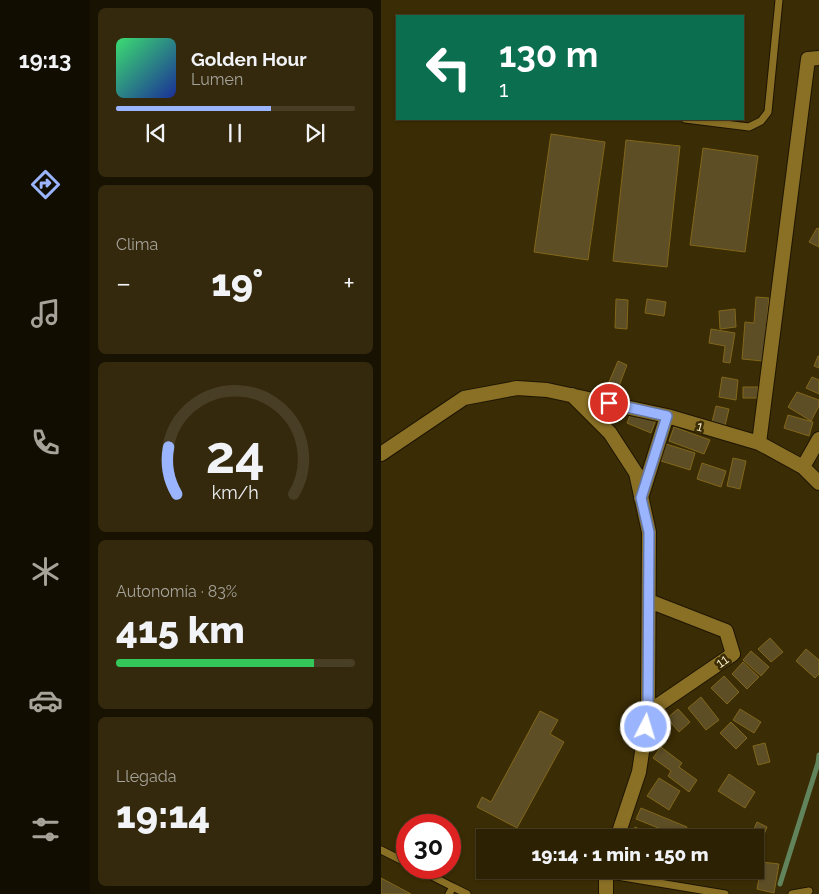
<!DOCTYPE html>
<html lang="es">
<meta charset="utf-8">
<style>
body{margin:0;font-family:Raleway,sans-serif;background:#34290d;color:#f1f3f6;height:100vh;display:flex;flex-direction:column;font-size:19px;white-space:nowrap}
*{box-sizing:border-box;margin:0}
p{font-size:16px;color:#a6a39a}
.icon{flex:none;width:28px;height:28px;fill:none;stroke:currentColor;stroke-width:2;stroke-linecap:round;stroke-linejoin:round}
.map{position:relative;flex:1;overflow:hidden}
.sheet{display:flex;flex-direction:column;gap:8px;padding:8px;background:#181202;width:291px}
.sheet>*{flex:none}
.top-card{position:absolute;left:15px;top:15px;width:348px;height:105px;border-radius:0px;box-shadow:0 1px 4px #0004,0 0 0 1px #483e25;background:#0b6e4f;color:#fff;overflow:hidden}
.speed{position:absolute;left:15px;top:814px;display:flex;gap:10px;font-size:25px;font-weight:700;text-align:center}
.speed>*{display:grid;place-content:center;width:65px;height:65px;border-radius:50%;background:#2c2103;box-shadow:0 1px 4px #0004,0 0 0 1px #483e25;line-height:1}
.speed .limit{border:8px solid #d22;background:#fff;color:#111}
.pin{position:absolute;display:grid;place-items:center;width:42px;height:42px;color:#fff;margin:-21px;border:2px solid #fff;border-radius:50%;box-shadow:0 1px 5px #0007}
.me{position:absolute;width:55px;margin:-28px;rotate:5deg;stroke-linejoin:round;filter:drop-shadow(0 0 4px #0008)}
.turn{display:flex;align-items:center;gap:18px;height:105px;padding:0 20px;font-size:22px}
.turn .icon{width:65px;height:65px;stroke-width:2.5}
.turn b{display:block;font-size:35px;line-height:42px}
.big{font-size:38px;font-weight:800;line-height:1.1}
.sheet .widget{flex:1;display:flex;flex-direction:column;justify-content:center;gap:8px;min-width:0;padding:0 18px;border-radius:8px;background:#34290d}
.sheet .dial{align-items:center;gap:0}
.dial svg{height:130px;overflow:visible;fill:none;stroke:#483e25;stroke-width:7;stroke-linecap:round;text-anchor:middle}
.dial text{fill:#f1f3f6;stroke:none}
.song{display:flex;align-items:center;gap:15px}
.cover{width:60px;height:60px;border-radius:8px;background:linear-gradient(135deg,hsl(140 70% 55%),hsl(230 70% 35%))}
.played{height:5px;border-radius:2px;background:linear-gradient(90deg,#9ab5fd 65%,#483e25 65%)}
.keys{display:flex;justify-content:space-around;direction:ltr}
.heat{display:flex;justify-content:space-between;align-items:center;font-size:28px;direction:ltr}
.charge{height:8px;border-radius:4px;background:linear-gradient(90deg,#34c759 83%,#483e25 0)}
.trip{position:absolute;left:95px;top:829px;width:288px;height:50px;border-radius:0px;background:#2c2103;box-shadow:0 1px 4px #0004,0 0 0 1px #483e25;font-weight:800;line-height:50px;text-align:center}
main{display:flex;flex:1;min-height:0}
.menu{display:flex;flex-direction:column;width:90px;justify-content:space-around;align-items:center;background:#120d01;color:#a6a39a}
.menu .icon{width:35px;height:35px}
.menu .selected{color:#9ab5fd}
.menu b{font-size:22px;color:#f1f3f6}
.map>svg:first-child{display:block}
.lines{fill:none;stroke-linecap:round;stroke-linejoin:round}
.stream{stroke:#62845c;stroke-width:5}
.building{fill:#5d4e26;stroke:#82671a}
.lane-casing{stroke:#1e1501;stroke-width:9}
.street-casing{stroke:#1e1501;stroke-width:16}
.lane{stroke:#8a7025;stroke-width:7}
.street{stroke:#8a7025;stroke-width:14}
.route-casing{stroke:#6476a4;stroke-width:12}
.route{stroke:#9ab5fd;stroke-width:9}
.labels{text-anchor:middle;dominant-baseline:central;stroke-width:5;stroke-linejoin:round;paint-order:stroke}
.street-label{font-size:14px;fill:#fff1cd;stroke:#3a2c04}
</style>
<main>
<nav class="menu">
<b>19:13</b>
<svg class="icon selected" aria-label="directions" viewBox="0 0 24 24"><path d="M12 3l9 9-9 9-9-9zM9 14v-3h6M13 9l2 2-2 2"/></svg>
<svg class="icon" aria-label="music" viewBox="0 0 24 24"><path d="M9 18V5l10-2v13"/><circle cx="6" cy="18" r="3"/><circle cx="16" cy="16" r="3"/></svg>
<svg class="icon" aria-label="phone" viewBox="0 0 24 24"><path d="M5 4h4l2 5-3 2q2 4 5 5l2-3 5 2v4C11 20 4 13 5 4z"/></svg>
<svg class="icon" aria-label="climate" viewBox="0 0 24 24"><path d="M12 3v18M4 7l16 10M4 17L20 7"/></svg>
<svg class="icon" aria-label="car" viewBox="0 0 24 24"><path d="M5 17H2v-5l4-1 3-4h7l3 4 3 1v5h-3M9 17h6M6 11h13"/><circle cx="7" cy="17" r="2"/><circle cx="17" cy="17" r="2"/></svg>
<svg class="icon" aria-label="filters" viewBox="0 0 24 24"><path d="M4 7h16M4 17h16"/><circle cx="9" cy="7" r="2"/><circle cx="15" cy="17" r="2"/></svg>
</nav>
<section class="sheet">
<div class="widget">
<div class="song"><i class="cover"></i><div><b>Golden Hour</b><p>Lumen</p></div></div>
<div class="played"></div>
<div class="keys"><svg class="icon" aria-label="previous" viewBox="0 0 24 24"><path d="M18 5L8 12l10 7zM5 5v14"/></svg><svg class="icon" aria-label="pause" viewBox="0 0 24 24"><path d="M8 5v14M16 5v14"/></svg><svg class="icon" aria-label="next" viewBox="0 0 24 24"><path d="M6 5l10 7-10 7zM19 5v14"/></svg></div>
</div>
<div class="widget"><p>Clima</p>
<div class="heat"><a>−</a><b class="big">19°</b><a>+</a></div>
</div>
<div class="widget dial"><svg viewBox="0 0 100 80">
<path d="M14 69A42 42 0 1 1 86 69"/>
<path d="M14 69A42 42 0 0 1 9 40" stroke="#9ab5fd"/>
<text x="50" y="56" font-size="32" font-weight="700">24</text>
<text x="50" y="72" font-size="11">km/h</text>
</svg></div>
<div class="widget"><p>Autonomía · 83%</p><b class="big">415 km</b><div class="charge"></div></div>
<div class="widget"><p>Llegada</p><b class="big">19:14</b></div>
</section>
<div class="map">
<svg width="438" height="894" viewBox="0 0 438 894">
<rect width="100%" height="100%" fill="#3a2c04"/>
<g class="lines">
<!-- stream -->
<path class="stream" d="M399,884L437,763L438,755"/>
</g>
<!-- building -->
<path class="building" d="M170,134L224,142L207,260L153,252Z
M245,140L299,146L286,267L232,261Z
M322,148L377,156L364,252L309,245Z
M436,228L438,229V247L428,242Z
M375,297L388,298L382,361L361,359L364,322L373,323Z
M235,299L247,300L246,329L234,328Z
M266,299L285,302L283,316L264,313Z
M354,309L355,327L339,329L338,311Z
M330,329L354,333L349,363L342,362L344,346L328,343Z
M437,356H438V368L433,366Z
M237,361L246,365L238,386L228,382Z
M341,377L357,380L355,400L338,397Z
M431,377L438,380V394L425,388Z
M362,387H377V398H362Z
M416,392L438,400V406L430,421L407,407Z
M335,406L348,409L343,430L330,426Z
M251,410L275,420L270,433L246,423Z
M407,415L432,422L428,436L403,428Z
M293,427L329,440L323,454L288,441Z
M285,444L314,453L309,470L280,461Z
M352,458L365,461L359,489L346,486Z
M321,463L345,471L340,487L316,479Z
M389,638L402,652L390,662L377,649Z
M425,649L438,660V674L434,678L415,661Z
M370,651L388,667L380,676L362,660Z
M362,662L378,677L366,689L351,674Z
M343,676L358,692L346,704L330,688Z
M320,697L338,720L325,730L307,708Z
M297,709L309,722L298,732L286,718Z
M359,709L380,722L373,733L352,720Z
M159,711L177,720L169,734L183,742L136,828L96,807L101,797L110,802Z
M350,722L366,738L355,749L339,733Z
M384,743L389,762L377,765L372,746Z
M280,747L301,763L298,767L316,780L308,792L287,776L290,771L272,758Z
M348,774L374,792L364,808L337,791Z
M278,778L299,791L288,810L266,796Z
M260,808L306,827L302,838L255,819Z
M376,822L386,827L378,847L374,845V838H369Z
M254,827L271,835L270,838H249Z
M381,862L398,864L393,893L376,889Z
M0,878L30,894H0Z"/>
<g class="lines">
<defs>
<path id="lane" d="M304,119L368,127L380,121L387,112L398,0
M0,850L26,863
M35,868L72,887L68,894
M224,874L344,894
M72,887L86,894
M411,894L428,891"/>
<path id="street" d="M191,395L229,433L255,473L268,532L267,712L258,772L236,838
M378,443L427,59L438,58
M0,454L83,398L136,388L166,390L286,416L378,443L422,467L438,483
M422,467L438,439
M260,498L286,416
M267,712L352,654L345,631L268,601
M225,894V870"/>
</defs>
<!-- lane casing -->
<use href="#lane" class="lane-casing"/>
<!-- street casing -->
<use href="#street" class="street-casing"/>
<!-- lane -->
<use href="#lane" class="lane"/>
<!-- street -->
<use href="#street" class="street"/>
</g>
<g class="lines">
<defs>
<path id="route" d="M228,403L286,416L260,498L268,532L267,712L265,727"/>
</defs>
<!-- route casing -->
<use href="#route" class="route-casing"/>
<!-- route -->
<use href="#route" class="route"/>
</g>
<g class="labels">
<!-- street labels -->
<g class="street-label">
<text transform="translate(319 426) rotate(16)">1</text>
<text transform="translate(341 661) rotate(-35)">11</text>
</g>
</g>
</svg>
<div class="speed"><div class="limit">30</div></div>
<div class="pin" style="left:228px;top:403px;background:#d93025"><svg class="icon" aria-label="arrive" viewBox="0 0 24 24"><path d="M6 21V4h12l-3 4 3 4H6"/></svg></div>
<svg class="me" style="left:265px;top:727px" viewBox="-20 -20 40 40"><circle r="17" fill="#9ab5fd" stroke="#fff" stroke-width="3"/><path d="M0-11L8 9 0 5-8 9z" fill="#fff"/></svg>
<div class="trip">19:14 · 1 min · 150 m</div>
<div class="top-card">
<div class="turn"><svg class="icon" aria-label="left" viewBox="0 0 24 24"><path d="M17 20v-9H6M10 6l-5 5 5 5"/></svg><div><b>130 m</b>1</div></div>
</div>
</div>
</main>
